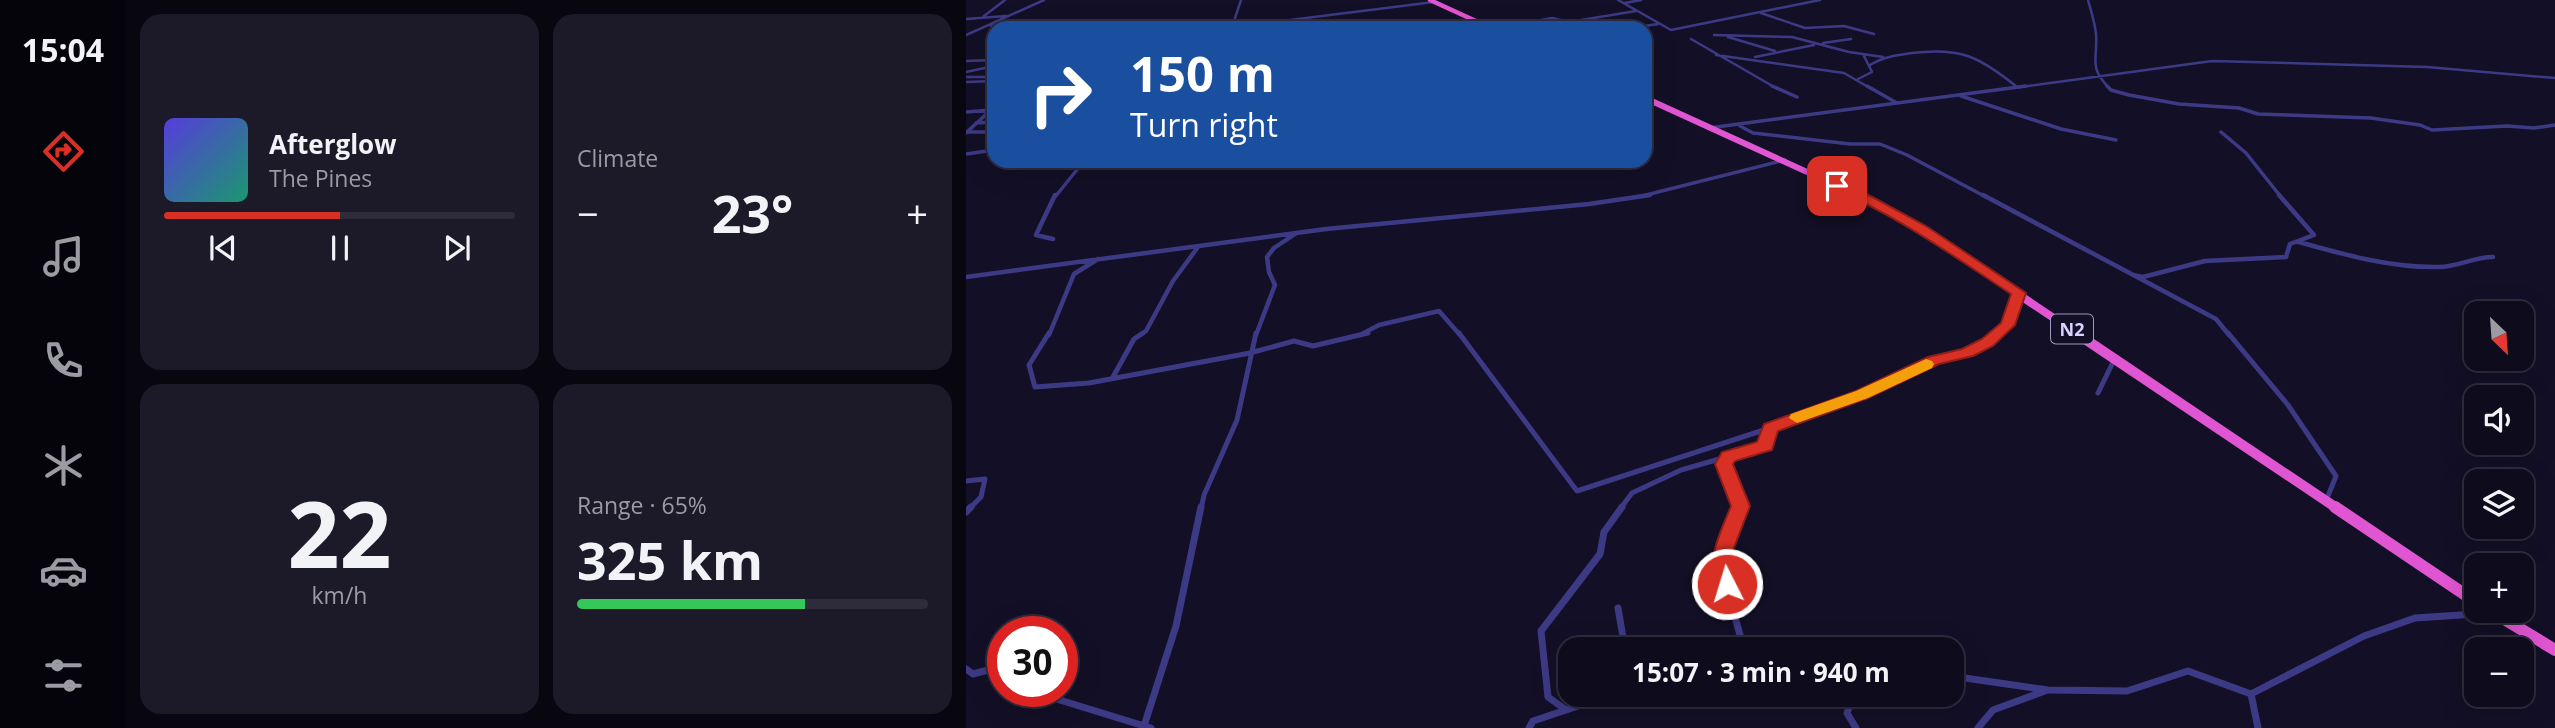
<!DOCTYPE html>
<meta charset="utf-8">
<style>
body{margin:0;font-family:"Open Sans",sans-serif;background:#1c1929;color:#f1f3f6;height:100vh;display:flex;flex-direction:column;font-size:26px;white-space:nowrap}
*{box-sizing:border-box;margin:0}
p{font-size:23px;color:#9b9ba3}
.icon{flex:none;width:38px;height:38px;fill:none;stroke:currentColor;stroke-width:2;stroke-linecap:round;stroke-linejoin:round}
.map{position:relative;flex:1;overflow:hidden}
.panel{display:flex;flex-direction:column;gap:14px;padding:14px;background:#08060f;width:840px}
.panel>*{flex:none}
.top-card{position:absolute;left:21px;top:21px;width:665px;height:147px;border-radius:21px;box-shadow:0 7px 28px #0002,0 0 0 2px #2e2b3b;background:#1a4fa0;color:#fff;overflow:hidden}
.needle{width:46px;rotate:155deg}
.tools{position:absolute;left:1498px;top:301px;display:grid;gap:14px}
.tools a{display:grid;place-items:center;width:70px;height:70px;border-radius:14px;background:#0e0b1c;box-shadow:0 7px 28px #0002,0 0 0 2px #2e2b3b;font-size:35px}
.speed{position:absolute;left:21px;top:616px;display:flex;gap:14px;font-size:35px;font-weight:700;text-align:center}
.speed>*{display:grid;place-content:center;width:91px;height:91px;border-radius:50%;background:#0e0b1c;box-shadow:0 7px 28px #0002,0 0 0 2px #2e2b3b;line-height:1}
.speed .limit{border:10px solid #d22;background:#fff;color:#111}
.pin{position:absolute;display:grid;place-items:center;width:60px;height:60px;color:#fff;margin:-30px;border-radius:14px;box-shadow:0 4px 10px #0006}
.me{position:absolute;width:77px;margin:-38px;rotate:355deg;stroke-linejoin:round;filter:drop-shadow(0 0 5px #0008)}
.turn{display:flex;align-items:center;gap:24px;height:147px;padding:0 28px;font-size:32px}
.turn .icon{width:91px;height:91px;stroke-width:2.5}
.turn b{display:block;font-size:49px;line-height:60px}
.big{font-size:52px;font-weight:700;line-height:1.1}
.panel .tile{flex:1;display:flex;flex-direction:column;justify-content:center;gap:10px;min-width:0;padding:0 24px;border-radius:21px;background:#1c1929}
.panel .dial{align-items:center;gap:0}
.dial b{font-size:91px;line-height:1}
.song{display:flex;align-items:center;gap:21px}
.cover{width:84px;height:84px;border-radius:10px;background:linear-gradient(135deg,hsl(250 70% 55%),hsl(160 70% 35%))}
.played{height:7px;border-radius:4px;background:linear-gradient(90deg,#d93025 50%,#2e2b3b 50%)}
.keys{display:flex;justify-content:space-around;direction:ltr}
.heat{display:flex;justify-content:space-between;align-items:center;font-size:38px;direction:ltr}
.charge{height:10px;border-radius:5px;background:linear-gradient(90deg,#34c759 65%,#2e2b3b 0)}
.panel .tiles{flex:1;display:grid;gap:14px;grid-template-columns:repeat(2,1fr)}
.trip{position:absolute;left:592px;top:637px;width:406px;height:70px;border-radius:21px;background:#0e0b1c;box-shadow:0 7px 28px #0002,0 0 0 2px #2e2b3b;font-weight:700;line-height:70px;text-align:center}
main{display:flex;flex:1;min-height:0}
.tab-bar{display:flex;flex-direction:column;width:126px;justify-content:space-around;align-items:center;background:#06040b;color:#9b9ba3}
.tab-bar .icon{width:49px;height:49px}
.tab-bar .active{color:#d93025}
.tab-bar b{font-size:32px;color:#f1f3f6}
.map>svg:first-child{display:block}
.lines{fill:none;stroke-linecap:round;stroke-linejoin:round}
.minor-far4{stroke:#3d3a85;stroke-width:2.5}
.minor-far3{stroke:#3d3a85;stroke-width:3.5}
.minor-far2{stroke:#3d3a85;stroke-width:4.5}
.minor-far1{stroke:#3d3a85;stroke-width:5}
.minor{stroke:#3d3a85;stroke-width:7}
.trunk-far4{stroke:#e055d1;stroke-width:4.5}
.trunk-far3{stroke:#e055d1;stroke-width:6}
.trunk-far2{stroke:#e055d1;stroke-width:8}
.trunk-far1{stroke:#e055d1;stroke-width:10}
.trunk{stroke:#e055d1;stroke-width:12}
.route{fill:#d93025;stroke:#8d1f18;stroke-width:2}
.slow{fill:#f59e0b}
.labels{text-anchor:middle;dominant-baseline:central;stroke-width:7;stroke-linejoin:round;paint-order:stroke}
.shield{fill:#130f26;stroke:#9e99be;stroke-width:2}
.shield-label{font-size:18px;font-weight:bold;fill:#d9d4ff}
</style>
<main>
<nav class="tab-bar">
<b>15:04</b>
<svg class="icon active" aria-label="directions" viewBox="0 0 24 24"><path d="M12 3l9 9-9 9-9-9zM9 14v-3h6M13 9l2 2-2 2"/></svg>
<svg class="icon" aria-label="music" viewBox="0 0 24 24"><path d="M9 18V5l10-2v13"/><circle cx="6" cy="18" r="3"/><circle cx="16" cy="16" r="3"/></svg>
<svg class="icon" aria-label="phone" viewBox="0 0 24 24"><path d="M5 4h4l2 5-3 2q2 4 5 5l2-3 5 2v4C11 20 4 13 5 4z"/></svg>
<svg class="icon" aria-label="climate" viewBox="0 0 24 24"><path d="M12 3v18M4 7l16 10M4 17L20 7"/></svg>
<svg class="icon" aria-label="car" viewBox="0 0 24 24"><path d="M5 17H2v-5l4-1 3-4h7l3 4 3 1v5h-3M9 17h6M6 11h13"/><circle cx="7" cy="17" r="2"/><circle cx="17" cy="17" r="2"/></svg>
<svg class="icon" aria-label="filters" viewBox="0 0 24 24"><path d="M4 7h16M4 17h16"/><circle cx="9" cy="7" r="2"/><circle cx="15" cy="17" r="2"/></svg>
</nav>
<section class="panel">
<div class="tiles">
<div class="tile">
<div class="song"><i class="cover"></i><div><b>Afterglow</b><p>The Pines</p></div></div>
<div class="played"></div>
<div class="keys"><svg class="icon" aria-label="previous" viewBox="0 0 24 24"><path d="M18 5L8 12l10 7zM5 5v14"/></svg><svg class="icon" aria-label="pause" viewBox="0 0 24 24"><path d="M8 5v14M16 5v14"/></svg><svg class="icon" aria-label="next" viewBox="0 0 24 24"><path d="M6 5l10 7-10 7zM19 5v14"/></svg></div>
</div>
<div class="tile"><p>Climate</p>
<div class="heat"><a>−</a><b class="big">23°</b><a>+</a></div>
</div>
<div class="tile dial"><b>22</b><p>km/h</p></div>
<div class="tile"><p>Range · 65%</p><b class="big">325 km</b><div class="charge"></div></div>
</div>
</section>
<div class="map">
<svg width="1589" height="728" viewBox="0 0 1589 728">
<rect width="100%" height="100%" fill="#130f26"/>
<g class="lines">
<!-- minor-far4 -->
<path class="minor-far4" d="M652,0L705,30L854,0
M1122,0C1125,11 1129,23 1130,34C1132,60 1122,66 1143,88
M659,3L675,0
M795,13L839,28L878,26L908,34
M18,16L39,0
M0,19L40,16
M25,26L42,24L80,28
M266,27L275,0
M259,28L468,2
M532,28L586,18L603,22L670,11
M665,28L692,24
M0,35L78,0
M748,35L826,37L883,52L917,57
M762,37L809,51
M725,39L810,88
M857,43L885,39
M750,55L878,73L904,88
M789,57L848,45
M0,61L28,60
M904,65C917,57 931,55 946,53C995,47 1014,57 1051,87
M0,72L28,66
M0,77H28
M892,79L906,72L898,56
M0,82L28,81
M1047,88L1246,61L1461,67L1589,78"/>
<!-- minor-far3 -->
<path class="minor-far3" d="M806,86L831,97
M901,86L931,103
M1141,86L1145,90L1163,95L1213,104L1273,108L1292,114L1405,118L1454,125L1466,130L1541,126L1568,128L1589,125
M995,96L1095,129L1150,140
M0,112L25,110
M10,123L28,122
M774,126L787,133L884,144H914L941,155L1020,197
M743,128L1060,86
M1,132H28
M1255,132L1280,153L1315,197
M0,133L26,109
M0,154L28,150
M89,197L114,166L108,161
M672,197L819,160"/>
<!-- minor-far2 -->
<path class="minor-far2" d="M1017,195L1250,319L1263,335
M87,239L70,235L89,195
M1333,242C1379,255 1426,268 1473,267C1492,267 1507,257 1527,257
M1167,275L1177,277L1239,261L1320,257L1324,244L1348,235L1313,195
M0,277L360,229L623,204L684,195
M83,335L108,274L132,259
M174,335L180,331L207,281L232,247
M290,335L309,285L303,272L301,257L308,248L329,234
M394,335L413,325L473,311L494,335
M1030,335L1042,325L1052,293"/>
<!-- minor-far1 -->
<path class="minor-far1" d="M83,333L63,365L69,387L123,383L284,353L328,341L347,346L402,333
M493,333L611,491L804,428L896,394L968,361L1001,353L1032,333
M1262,333L1322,405L1370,476L1360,501
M147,377L168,339L177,333
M1132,393L1149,358
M763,457L758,464L775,506L774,509
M0,481L19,479L15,497L3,509
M235,509L238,495L271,420L290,333
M654,509L666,493L715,470L799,446L804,428"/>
<!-- minor -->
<path class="minor" d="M0,512L5,507
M761,584L756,553L774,507
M765,603L778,649
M652,608L659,649
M0,669L7,674L37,666
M985,676L1082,690L1161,691L1222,671L1285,694L1398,636L1449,618L1525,613
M79,691L84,697L185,728
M1285,694L1292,728
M731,695L789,699L810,695
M888,695L881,713L890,728
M600,710L582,697L575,631L634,554L638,532L656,507
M178,726L210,626L235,507
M563,728L567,721L618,704L730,695
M1012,728L1027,710L1079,691"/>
<!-- trunk-far4 -->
<path class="trunk-far4" d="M464,0L525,28"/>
<!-- trunk-far3 -->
<path class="trunk-far3" d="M679,98L896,197"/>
<!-- trunk-far2 -->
<path class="trunk-far2" d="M892,195L955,229L1113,335"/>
<!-- trunk-far1 -->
<path class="trunk-far1" d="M1110,333L1372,509"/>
<!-- trunk -->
<path class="trunk" d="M1369,507L1510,602
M1525,611L1589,650"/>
</g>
<!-- route -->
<path class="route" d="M871,182L899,193L960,226L1060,293L1049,325L1027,346L1007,356L973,364L902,398L812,431L806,450L769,461L767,464L784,506L766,553L771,584L768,590L761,592L753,590C738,561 754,534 765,506L749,464L756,452L791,442L798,424L890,391L962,357L996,349L1016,339L1035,323L1045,294C987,256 931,215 867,189V184Z"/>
<!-- slow -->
<path class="slow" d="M960,359L966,361L968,364L966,368L902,398L831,423L823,418L825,414L890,391Z"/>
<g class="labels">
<!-- shield labels -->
<rect class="shield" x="1085" y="314.5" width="42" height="29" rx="5"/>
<g class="shield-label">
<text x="1106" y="329">N2</text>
</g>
</g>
</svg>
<div class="tools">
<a><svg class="needle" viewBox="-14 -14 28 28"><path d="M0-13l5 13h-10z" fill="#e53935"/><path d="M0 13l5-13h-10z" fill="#9b9ba3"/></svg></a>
<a><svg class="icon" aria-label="sound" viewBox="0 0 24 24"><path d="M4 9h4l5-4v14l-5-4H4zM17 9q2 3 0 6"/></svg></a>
<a><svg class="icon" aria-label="layers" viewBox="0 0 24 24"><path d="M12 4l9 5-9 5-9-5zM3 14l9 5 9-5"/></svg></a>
<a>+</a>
<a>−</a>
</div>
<div class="speed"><div class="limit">30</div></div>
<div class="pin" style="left:871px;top:186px;background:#d93025"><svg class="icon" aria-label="arrive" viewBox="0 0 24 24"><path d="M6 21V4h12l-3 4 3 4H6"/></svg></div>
<svg class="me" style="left:761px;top:584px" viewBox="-20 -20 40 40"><circle r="17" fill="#d93025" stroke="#fff" stroke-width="3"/><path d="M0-11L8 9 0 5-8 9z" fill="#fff"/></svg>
<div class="trip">15:07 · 3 min · 940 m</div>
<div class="top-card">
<div class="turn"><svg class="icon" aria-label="right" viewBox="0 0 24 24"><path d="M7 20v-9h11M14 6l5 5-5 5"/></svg><div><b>150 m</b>Turn right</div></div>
</div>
</div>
</main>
